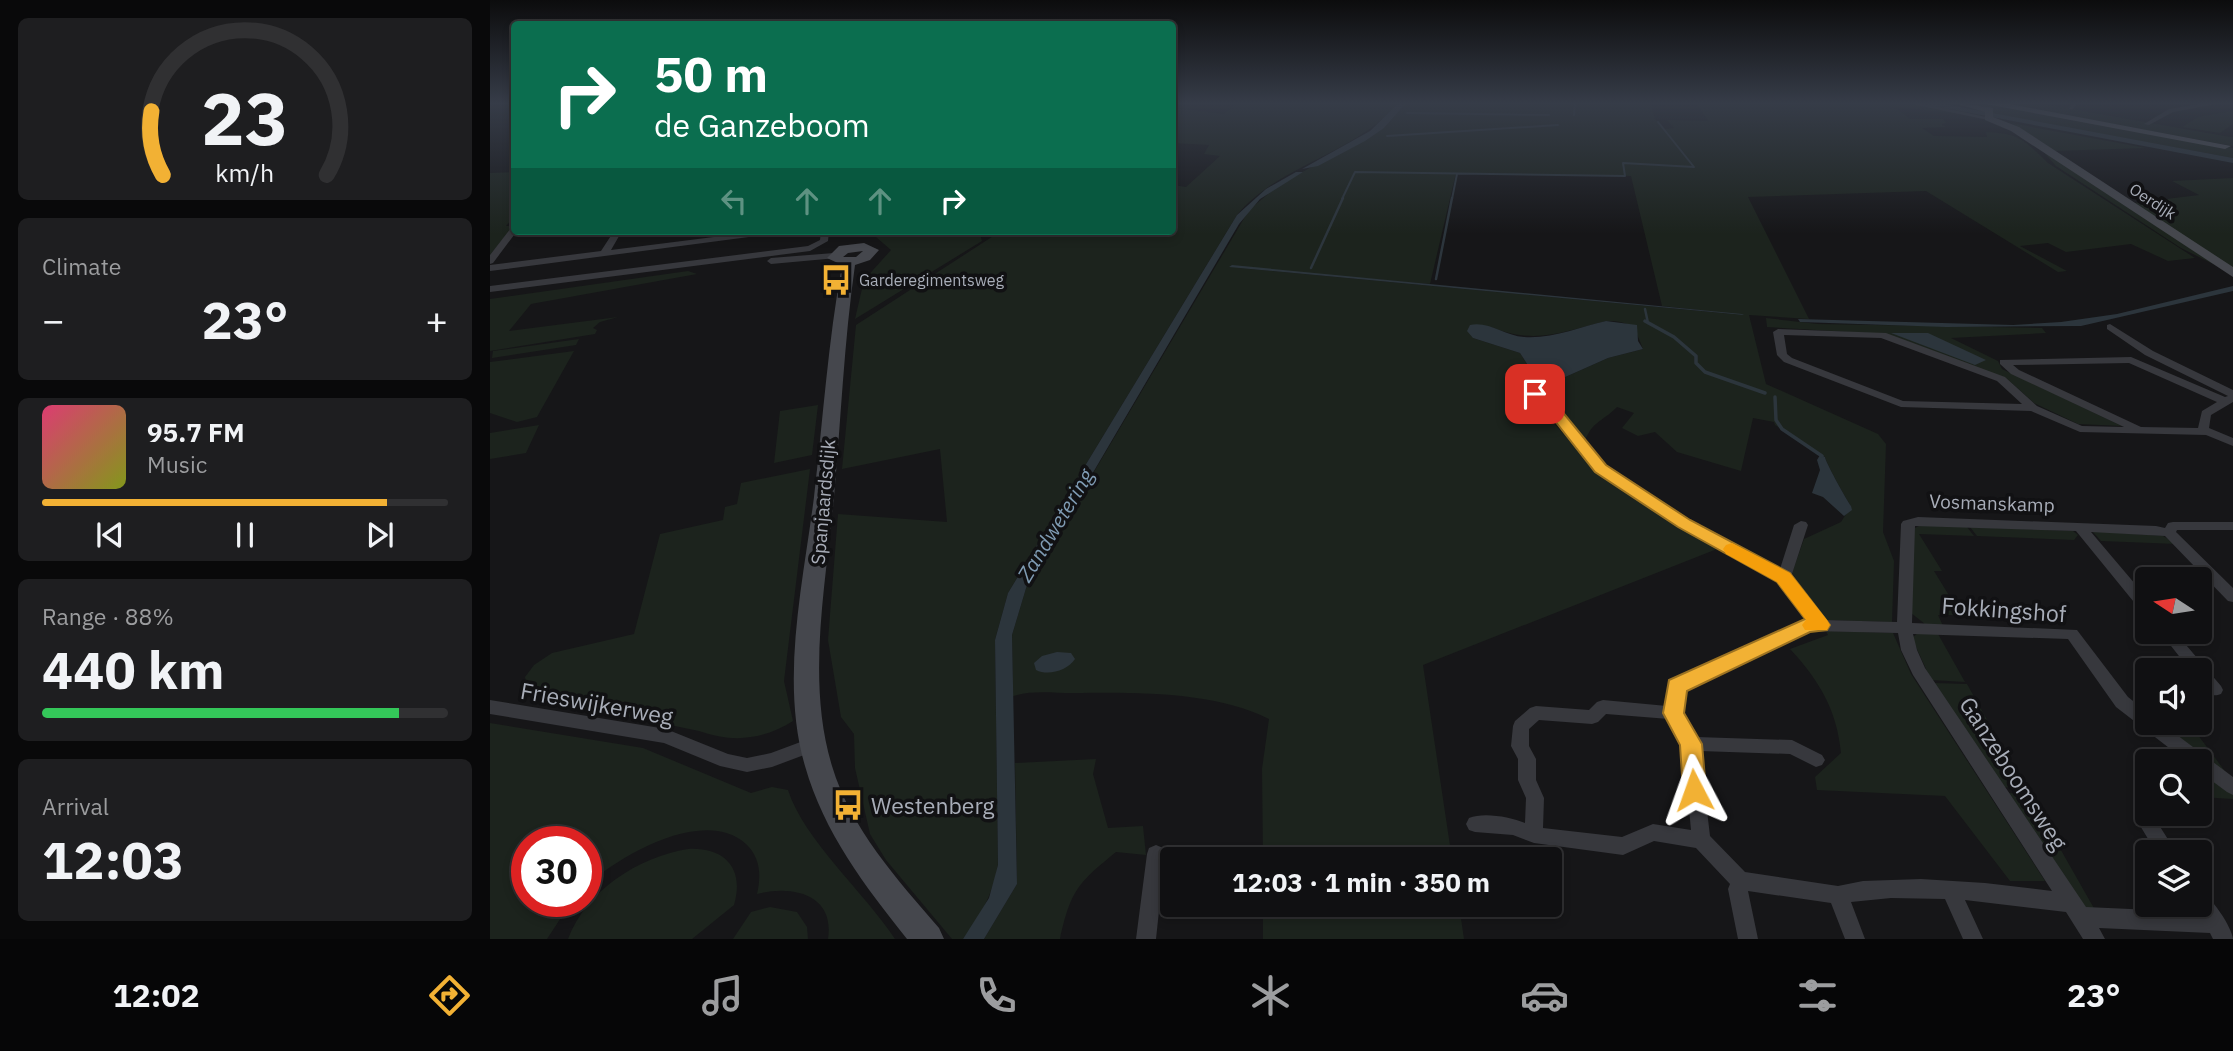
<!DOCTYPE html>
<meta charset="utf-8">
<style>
body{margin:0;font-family:"IBM Plex Sans",sans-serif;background:#1e1e20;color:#f1f3f6;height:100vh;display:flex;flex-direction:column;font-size:26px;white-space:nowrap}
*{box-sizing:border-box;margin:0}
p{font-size:23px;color:#9c9d9f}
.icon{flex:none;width:38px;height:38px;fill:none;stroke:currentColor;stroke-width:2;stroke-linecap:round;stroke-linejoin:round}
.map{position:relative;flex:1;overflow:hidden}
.sheet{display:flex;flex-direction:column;gap:18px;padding:18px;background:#09090a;width:490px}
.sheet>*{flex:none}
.top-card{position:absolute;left:21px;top:21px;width:665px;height:214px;border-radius:7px;box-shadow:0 4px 10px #0003,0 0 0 2px #303032;background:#0b6e4f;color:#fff;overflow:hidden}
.needle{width:46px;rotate:282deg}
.tools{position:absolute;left:1645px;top:567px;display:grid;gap:14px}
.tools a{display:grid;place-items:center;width:77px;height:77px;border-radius:7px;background:#101012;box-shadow:0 4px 10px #0003,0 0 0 2px #303032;font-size:35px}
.speed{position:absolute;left:21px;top:826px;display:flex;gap:14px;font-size:35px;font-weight:700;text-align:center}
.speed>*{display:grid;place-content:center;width:91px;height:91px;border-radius:50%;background:#101012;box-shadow:0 4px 10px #0003,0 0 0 2px #303032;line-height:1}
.speed .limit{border:10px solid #d22;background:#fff;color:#111}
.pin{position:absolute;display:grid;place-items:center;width:60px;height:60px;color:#fff;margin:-30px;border-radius:14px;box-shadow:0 4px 10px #0006}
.me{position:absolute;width:77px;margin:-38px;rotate:356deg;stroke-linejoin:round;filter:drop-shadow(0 0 5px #0008)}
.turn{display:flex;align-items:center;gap:24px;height:147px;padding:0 28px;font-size:32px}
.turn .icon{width:91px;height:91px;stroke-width:2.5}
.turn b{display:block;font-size:49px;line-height:60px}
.lanes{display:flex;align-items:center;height:66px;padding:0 28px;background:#0003;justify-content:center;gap:35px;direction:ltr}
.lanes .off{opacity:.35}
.big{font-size:52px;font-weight:700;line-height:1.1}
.sheet .card{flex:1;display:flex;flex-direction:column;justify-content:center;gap:10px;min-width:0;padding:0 24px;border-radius:10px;background:#1e1e20}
.sheet .dial{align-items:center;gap:0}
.dial svg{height:182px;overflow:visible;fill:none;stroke:#303032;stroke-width:7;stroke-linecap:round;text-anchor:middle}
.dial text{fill:#f1f3f6;stroke:none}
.song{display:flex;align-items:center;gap:21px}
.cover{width:84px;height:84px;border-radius:10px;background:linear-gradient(135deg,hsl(340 70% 55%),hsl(70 70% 35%))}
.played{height:7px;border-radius:4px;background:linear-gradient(90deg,#f2b134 85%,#303032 85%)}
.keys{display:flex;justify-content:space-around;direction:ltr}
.heat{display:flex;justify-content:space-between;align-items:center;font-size:38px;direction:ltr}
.charge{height:10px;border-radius:5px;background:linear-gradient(90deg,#34c759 88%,#303032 0)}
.trip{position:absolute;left:670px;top:847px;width:402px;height:70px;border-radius:7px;background:#101012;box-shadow:0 4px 10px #0003,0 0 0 2px #303032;font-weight:700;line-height:70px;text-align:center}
.tab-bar{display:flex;height:112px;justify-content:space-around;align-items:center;background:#060607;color:#9c9d9f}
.tab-bar .icon{width:49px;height:49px}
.tab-bar .selected{color:#f2b134}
.tab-bar b{font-size:32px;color:#f1f3f6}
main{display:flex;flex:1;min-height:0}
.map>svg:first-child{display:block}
.green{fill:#1c231d;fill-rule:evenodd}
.water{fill:#2c353c}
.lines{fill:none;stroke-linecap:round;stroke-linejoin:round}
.stream-far2{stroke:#2c353c;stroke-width:2}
.stream-far1{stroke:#2c353c;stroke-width:2.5}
.stream{stroke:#2c353c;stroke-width:3.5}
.street{fill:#37383d;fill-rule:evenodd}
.secondary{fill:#45474d;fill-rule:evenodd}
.primary{fill:#53555c;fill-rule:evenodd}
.route{fill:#f2b134;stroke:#9d7322;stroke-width:2}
.slow{fill:#f59e0b}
.labels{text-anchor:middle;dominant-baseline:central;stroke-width:7;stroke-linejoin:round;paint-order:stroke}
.far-street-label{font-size:16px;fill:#a8adb8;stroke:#111113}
.far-poi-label{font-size:16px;fill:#a8adb8;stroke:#111113;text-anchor:start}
.street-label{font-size:19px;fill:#a8adb8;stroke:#111113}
.water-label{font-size:21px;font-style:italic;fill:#7f9bb3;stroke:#111113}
.near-street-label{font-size:23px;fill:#a8adb8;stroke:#111113}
.near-poi-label{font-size:23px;fill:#a8adb8;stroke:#111113;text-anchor:start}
</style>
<main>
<section class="sheet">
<div class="card dial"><svg viewBox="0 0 100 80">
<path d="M14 69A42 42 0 1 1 86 69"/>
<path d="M14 69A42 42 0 0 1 9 41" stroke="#f2b134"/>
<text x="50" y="56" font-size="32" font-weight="700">23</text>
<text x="50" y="72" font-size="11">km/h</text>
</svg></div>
<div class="card"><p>Climate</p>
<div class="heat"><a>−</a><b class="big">23°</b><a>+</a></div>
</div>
<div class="card">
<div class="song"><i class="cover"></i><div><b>95.7 FM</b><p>Music</p></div></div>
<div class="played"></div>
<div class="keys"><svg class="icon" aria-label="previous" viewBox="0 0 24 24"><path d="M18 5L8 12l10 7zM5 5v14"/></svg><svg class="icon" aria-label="pause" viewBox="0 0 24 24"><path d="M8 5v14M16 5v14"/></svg><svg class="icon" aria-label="next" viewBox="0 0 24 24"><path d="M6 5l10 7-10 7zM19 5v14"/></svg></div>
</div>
<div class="card"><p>Range · 88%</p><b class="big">440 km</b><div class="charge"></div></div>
<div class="card"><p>Arrival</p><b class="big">12:03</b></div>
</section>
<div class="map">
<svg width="1743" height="939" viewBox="0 0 1743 939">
<rect width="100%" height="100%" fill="#161618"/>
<!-- green -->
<path class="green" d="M749,102H910C862,156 788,165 747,215L518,593L505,640L508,865C503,893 491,916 473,939H462L396,860L380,834L365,768L364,734L351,717L338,640L348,514L457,522L450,449L352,469L366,325L511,231H682L683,185L696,187L730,156L714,154L719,145L683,143V108L734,114Z
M917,102H1201L1203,105L1161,104L1165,119L1175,129L1184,128L1177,120L1218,121L1206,102H1411L1495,116L1396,106L1407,109L1420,119H1453L1456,123L1451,124L1456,127L1432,128L1444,136L1497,137L1496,132C1530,133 1535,141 1558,163L1705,258L1678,261L1641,244L1576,252L1558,243L1530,246L1577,271L1568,272L1436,191L1258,197L1319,319L1259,315L1276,384L1388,434L1396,444L1393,532L1404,561L1402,622L1336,620L1302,573L1314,539L1351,522L1361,506C1356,499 1335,461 1335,457L1285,425L1284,422L1263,418L1251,471L1187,452L1165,432L1148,436L1132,428L1144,413L1127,407C1110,424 1102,420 1093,446L1032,376L1014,381L1033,388L1108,473L1232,547L933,665L962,859H773L772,769L779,719C726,691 642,692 583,693C563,693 542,690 523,696L522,635L537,585L759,210L790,184L894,128ZM966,173L1141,176L1172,306L1254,315L740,267L940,284ZM1116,321C1143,321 1145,328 1153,349L1118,358L1073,378L1059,377L1041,370L1030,353L983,338L1001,327C1045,345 1073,332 1116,321Z
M1468,102H1487L1743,148V158L1502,114V109Z
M1503,102L1558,105L1740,137H1743V146Z
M1743,111V124L1730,133L1692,127L1708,117Z
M1521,123L1656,148L1565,151Z
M1552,150L1727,266L1691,248L1566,166Z
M24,172V217L16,226H24L0,255V173Z
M1743,178V270L1644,203L1709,195L1682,181Z
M379,231H489L492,241L365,319L374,280L401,250Z
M198,271L207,274L41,304L19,331L128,317L110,322L103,328L107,330L105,334L0,351V299Z
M1276,318L1328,324L1552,328L1556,333L1461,338L1508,361L1512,369L1632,426L1588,424L1544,403L1516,378L1393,334L1277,327Z
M89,339L86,345L2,358L3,351Z
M84,351L47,417L27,422L0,413V362Z
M328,405L322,455L284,463L290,411Z
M49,425L36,453L0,459V433Z
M320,469L294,681L303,721C273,740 242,743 209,731L39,696L35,677L44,665L62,653L144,634L170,534L233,520L235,507L247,504L251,483Z
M1431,525L1477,527L1484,536L1429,534L1452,571H1444L1471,615H1448L1453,626L1435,624L1421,613L1423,529Z
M1480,527L1583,531L1588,535L1584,540L1487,536Z
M1602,531L1673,536L1687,544L1611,541Z
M1336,631L1403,633L1421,674L1555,881H1520L1455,796L1327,790L1325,777L1351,753C1347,710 1329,680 1300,649L1338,635Z
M1428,633L1448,634L1475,682L1441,680L1422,638Z
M1443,683L1477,684L1536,789L1513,787Z
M0,723L153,748L261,793L282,787L298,790C314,840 375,893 405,939H338C345,894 302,885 267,894C271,877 271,858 256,844C214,806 129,856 96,886V842H37V901H82L57,939H0Z
M1661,723H1699L1743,782Z
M606,759L603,774L618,828L653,826L656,855L626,852C588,883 581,890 570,939H494L527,884L525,763Z
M1710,767L1743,791V799L1710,797Z
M1517,793L1539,794L1605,910H1595Z
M198,849C234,847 255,868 244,905L202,939H78C96,891 148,857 198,849Z
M773,905H969L974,939H773Z
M280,907L307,912L317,927L318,939H243L261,912Z"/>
<!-- water -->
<path class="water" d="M910,102H917L894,128L875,141L828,166L812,169L880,131Z
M1423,102H1443L1743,158V163Z
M806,172H813L770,199L749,224L537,585L522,635L527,884L494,939H473L499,898L508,865L505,640L518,593L747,215L776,189Z
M742,265L1252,314L1254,315L739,267Z
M1743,286V291L1591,326L1456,327L1310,322L1308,319L1523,325L1571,322L1627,314Z
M1116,321L1147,325L1148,341L1153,349L1118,358L1073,378L1059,377L1041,370L1030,353L983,338L977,331L980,325C999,321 1015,336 1034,337C1062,339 1090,327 1116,321Z
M1401,333H1438L1496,360L1485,365Z
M1330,455L1335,457C1335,461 1356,499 1361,506L1362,510L1354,516L1333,497L1322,493L1330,470L1327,460Z
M567,652L581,653L585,659C577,671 558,676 546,670L544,663L552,656Z"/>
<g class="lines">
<!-- stream-far2 -->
<path class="stream-far2" d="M917,113L1059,115
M1084,115L1085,102
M897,136L1068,125
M852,199L865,172L1135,176L1133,163L1204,167L1168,122
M962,199L967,174"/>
<!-- stream-far1 -->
<path class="stream-far1" d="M821,268L853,198
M946,279L962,198
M1155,309L1158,323"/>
<!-- stream -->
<path class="stream" d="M1155,321L1184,337L1206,356V363L1215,372L1275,393
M1285,397L1286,420L1292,429L1332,456"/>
<!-- street -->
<path class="street" d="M1412,102H1426L1501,118L1498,120Z
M1583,102H1589L1583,109H1579Z
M1721,102H1738L1683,112L1659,125L1654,124L1679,109Z
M21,228H24V231H27L3,263L0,264V255Z
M124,231H132L121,250L271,231H294L290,233L0,271V265L111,251Z
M331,231H339L338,241L320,251L0,292V286L318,246L330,240Z
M344,253L347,254V258L281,264L277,261L281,258Z
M1620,324L1663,351L1743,390V402L1721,415L1719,428L1743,438V446L1716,435L1590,432L1541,411L1411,407L1294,362L1287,355L1283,332L1288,329L1396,333L1515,377L1547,406L1592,426L1634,427L1521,374L1510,364V360L1641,357L1735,397L1738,396L1655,355L1617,329V325ZM1294,335L1391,338L1507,381L1532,404L1413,401L1302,358L1297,354ZM1639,363L1727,402L1712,411L1708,428L1651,427L1529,370L1523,365Z
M1042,387L1046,388L1070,411L1114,466L1199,520L1290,569L1304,525L1311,521L1316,522L1318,525L1301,577L1334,620L1407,622L1411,524L1413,521L1428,517L1666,526L1675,528L1678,523L1683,522H1743V530H1687L1686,532L1743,588V602L1738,601L1675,536L1601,532L1657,598V613L1652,612L1586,531L1425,526L1422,623L1587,630L1638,697L1657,712V723H1671L1743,777V795L1737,792L1710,772V761H1696L1626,707L1578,639L1423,634L1427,650L1435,668L1596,907L1706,912L1702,905H1710V891C1721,896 1742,927 1743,939H1723L1720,933L1609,928L1615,939H1593L1576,912L1475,900L1493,939H1473L1455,899L1401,898L1361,902L1375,939H1355L1341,903L1258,891L1268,939H1248L1238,889L1240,884L1206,848L1164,841L1133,855L1044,843L1023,835L985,832L979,830L976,824L979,818C994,812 1020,817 1035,823L1036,798L1028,780V759L1021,746L1023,726L1025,721L1040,708L1046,706L1099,710L1107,702L1113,700L1177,706L1181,682L1317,620L1289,580L1189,526L1106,472L1062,415L1038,392L1037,390L1038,388ZM1319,631L1408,633L1411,650L1423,675L1562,891L1495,883L1431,879L1373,881L1348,886L1255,872L1220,836L1210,751L1300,754L1326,767L1332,765L1335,760L1332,755L1302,740L1206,737L1192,713L1195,689ZM1116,714L1179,719L1193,744L1201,830L1163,824L1132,837L1053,828L1054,798L1046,780V759L1039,746V729L1049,720L1102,724L1108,722Z
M1670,632H1685L1731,686L1733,690L1731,694C1715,700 1710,683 1710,670H1700Z
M0,700L176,729L238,754L257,758L281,753L324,737L330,739L332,744L330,749L282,767L257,772L230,766L174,743L0,714Z
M1655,811L1657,814H1662L1686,852H1666L1646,819L1649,813Z
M666,845L673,848L675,854L666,939H646L657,854L659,848Z"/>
<!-- secondary -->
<path class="secondary" d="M1460,102L1503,108V117L1529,127L1743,267V277L1521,131L1495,120V112Z
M374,243L389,250L380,260L365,265C354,342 351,419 344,497C336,584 316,680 342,766C361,829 407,879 449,928L454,939H417C375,886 334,833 315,766C290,680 313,584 324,497C333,419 338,342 352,265L337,258L349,246ZM373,251L366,257H353L358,253Z"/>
<!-- primary -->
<path class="primary" d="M1485,102H1509L1741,146L1735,149Z"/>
</g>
<!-- sky -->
<linearGradient id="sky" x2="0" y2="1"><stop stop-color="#0c0c0d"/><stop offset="0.44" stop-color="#363c48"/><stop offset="1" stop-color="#363c48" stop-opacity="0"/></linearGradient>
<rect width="1743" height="234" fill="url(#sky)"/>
<!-- route -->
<path class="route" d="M1045,390L1071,410L1116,465L1200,520L1300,573L1340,625L1337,630L1320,632L1197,691L1194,713L1212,744L1216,790L1212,797L1204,800L1196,797L1193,790L1190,745L1173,713L1179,680L1315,619L1287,582L1188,527L1105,472L1061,416L1040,397V391Z"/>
<!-- slow -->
<path class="slow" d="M1242,543L1300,573L1337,620L1340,625L1337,630H1315L1312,625L1316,620L1287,582L1236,554L1233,549L1236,545Z"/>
<!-- icons -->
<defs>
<symbol id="bus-bare" viewBox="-9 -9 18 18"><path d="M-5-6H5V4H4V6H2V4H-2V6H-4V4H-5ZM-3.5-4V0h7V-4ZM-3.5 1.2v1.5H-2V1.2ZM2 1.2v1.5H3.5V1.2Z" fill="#f2b134" stroke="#111113" stroke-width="2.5" paint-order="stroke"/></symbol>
</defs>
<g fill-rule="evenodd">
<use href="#bus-bare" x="324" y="258" width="44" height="44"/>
<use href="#bus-bare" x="336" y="783" width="44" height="44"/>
</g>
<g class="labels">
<!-- far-street labels -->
<g class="far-street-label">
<text transform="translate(1663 201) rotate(33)">Oerdijk</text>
</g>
<!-- far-poi labels -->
<g class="far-poi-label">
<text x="369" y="280">Garderegimentsweg</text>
</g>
<!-- street labels -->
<g class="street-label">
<text transform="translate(333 502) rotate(-85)">Spanjaardsdijk</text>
<text transform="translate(1502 503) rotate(2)">Vosmanskamp</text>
</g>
<!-- water labels -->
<g class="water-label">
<text transform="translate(565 525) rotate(-59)">Zandwetering</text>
</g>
<!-- near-street labels -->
<g class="near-street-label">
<text transform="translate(1514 609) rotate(4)">Fokkingshof</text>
<text transform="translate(107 703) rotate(10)">Frieswijkerweg</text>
<text transform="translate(1524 773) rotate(57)">Ganzeboomsweg</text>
</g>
<!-- near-poi labels -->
<g class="near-poi-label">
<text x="381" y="805">Westenberg</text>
</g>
</g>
</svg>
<div class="tools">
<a><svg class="needle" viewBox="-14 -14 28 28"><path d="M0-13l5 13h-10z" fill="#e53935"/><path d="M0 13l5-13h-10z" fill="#9c9d9f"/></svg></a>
<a><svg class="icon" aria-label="sound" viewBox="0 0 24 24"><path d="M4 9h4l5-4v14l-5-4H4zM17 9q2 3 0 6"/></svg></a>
<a><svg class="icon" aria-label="search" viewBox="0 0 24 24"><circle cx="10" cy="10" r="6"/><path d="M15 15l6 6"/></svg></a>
<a><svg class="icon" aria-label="layers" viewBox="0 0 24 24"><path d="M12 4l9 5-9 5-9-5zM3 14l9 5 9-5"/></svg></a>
</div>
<div class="speed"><div class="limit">30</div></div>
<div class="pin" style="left:1045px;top:394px;background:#d93025"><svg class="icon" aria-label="arrive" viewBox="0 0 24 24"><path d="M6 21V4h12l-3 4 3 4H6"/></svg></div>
<svg class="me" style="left:1204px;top:790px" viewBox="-20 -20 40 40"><path d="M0-17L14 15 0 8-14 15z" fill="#f2b134" stroke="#fff" stroke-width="4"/></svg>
<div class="trip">12:03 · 1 min · 350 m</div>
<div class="top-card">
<div class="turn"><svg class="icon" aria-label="right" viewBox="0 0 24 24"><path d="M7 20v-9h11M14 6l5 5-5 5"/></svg><div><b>50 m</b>de Ganzeboom</div></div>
<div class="lanes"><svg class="icon off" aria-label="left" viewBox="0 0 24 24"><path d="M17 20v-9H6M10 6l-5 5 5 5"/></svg><svg class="icon off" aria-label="ahead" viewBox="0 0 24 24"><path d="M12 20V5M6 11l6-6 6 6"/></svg><svg class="icon off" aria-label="ahead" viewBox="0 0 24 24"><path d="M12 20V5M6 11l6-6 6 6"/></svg><svg class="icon" aria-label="right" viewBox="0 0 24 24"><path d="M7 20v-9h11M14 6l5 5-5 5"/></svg></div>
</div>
</div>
</main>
<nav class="tab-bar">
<b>12:02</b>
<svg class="icon selected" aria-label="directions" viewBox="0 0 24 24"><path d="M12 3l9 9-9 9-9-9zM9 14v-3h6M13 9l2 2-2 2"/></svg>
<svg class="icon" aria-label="music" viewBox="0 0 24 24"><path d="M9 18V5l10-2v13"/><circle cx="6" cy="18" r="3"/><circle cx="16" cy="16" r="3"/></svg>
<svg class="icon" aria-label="phone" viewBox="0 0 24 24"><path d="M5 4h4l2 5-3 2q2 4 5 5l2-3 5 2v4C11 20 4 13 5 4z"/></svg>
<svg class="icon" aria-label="climate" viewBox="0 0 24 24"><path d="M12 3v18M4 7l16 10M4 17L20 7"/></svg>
<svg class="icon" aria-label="car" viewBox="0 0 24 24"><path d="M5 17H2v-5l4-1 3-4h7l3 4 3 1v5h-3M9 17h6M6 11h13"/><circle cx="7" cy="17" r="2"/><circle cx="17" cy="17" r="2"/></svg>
<svg class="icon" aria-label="filters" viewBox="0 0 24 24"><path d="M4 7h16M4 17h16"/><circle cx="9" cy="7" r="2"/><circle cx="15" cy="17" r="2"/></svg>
<b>23°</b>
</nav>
